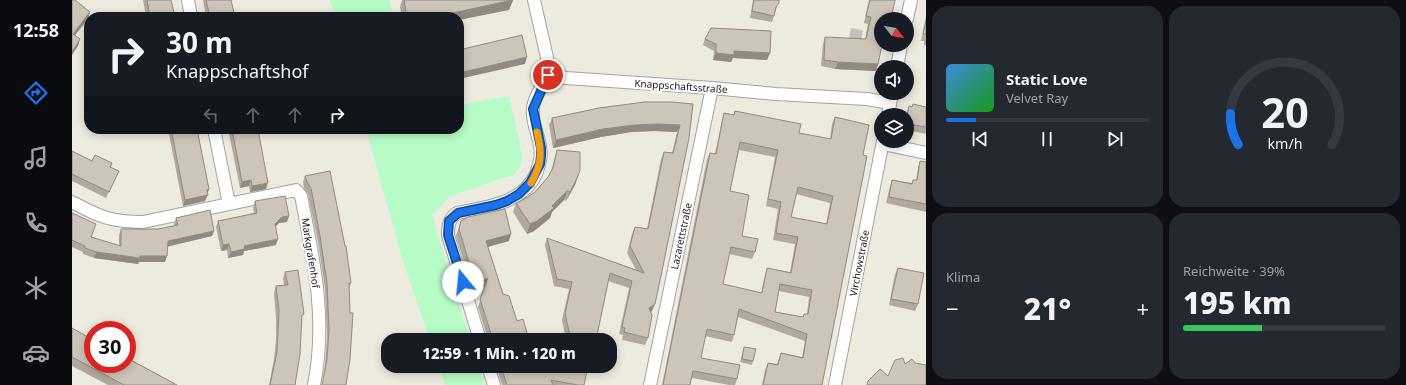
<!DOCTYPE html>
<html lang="de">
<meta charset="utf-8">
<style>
body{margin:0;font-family:"Noto Sans",sans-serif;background:#242831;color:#f1f3f6;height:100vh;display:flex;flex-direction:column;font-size:15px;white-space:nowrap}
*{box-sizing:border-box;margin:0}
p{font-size:13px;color:#9ea1a6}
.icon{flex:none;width:22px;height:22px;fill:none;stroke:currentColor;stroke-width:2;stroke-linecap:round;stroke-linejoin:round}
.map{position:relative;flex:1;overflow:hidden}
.details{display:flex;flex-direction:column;gap:6px;padding:6px;background:#0d0f14;width:480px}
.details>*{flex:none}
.guide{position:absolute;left:12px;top:12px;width:380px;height:122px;border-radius:16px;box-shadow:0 2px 10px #0003;background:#171b24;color:#f1f3f6;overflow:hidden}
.needle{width:26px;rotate:121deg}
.tools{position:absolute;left:802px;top:12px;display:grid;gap:8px}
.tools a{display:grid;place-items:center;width:40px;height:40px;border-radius:50%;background:#171b24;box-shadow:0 2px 10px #0003;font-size:20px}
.speed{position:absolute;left:12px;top:321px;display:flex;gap:8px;font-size:20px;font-weight:700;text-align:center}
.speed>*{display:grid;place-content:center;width:52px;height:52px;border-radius:50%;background:#171b24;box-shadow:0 2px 10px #0003;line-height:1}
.speed .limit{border:6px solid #d22;background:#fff;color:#111}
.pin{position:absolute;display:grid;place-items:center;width:34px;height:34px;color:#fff;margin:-17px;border:2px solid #fff;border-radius:50%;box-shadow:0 1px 4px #0007}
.me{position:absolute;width:44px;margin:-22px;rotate:343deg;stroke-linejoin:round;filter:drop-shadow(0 0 3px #0008)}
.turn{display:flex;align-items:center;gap:14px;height:84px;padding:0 16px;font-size:18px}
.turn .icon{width:52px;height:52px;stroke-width:2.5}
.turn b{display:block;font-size:28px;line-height:34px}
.lanes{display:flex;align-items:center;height:38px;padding:0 16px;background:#0003;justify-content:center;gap:20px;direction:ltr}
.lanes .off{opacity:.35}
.big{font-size:30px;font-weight:800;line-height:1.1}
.details .tile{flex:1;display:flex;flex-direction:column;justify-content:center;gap:6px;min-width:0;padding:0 14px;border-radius:16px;background:#242831}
.details .dial{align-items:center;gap:0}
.dial svg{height:104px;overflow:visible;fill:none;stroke:#363941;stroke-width:7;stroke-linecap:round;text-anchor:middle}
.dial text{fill:#f1f3f6;stroke:none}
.song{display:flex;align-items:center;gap:12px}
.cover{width:48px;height:48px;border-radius:6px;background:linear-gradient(135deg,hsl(210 70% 55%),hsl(120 70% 35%))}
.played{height:4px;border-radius:2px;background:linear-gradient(90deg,#1a73e8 15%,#363941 15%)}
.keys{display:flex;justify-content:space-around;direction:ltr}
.heat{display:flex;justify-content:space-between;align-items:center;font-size:22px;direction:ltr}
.charge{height:6px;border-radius:3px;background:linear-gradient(90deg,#34c759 39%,#363941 0)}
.details .tiles{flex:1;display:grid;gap:6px;grid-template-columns:repeat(2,1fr)}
.trip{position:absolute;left:309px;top:333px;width:236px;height:40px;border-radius:16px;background:#171b24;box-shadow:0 2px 10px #0003;font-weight:800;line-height:40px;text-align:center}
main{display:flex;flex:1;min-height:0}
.tab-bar{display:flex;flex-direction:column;width:72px;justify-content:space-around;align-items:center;background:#090b0e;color:#9ea1a6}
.tab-bar .icon{width:28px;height:28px}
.tab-bar .active{color:#1a73e8}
.tab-bar b{font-size:18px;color:#f1f3f6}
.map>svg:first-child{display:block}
.park{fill:#b7fcc7}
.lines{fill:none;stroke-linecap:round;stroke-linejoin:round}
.minor-tunnel{stroke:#c3c1b8;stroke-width:12;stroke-dasharray:12 6;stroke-linecap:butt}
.minor-casing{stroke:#a2a2a2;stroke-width:14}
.minor{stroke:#fff;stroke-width:12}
.wall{fill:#b0a99f;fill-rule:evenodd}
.shaded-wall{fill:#908a82}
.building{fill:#cdc5b9;stroke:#908a82;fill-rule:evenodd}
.route-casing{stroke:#114b97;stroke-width:10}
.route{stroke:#1a73e8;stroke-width:7}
.slow{stroke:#f59e0b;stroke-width:7}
.labels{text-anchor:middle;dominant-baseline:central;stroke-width:4;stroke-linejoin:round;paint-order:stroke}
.street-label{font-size:10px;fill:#1b1b1b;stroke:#fff}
</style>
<main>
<nav class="tab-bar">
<b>12:58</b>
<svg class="icon active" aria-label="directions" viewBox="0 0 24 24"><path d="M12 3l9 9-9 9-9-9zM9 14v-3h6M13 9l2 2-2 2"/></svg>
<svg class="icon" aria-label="music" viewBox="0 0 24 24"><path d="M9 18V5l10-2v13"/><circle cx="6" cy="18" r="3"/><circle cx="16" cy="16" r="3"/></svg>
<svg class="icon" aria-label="phone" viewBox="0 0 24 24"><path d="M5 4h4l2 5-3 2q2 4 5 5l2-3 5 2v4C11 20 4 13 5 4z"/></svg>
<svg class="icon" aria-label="climate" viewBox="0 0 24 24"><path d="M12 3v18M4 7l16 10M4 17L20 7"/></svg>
<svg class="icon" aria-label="car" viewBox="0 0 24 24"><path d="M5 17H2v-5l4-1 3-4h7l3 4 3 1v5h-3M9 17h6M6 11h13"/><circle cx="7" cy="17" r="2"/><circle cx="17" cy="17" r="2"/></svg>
</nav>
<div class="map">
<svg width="854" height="385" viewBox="0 0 854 385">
<rect width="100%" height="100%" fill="#edebdf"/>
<!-- park -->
<path class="park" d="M258,0H317L322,17H263Z
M437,96L450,154L449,165L441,176L431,178L377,197L360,215L398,340H358L329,255L294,129H387V105Z
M367,366H406L412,385H373Z"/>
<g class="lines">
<!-- minor-tunnel -->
<path class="minor-tunnel" d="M778,34L809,40"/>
<defs>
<path id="minor" d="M116,0L119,17
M462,0L476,62V75L494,78L640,88L704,94L795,99L818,103
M835,19L839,0
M825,67L829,45
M816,115L820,93
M142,129L157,204
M811,144L854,153
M0,202C28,217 39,222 71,222L224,190L229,196C242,261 255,319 242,385
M408,340L376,235C376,225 377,219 385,213C414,207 450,204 464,174C467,165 470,157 468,147C467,135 459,121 461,108C462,97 471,85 476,75
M416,366L422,385
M578,385L640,88
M763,385L811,141"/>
</defs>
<!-- minor casing -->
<use href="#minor" class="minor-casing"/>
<!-- minor -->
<use href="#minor" class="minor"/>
</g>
<!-- wall -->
<path class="wall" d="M71,0H99L103,17H74Z
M131,0H159L163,17H134Z
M330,0H441L437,10L387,17H330L328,7Z
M681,0H707L700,22L678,18Z
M797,0H823L809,19L806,64L804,71L763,69L749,66L751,44L753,37L793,39L796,24L792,23L796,4Z
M854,16V45H852V41H849Z
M633,39L698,53L695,60L661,58L659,62L641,60L642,51L631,45Z
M621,104L580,311L579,312L576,338L573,345L550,340L551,335L547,334L557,288L536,281L524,340H494L490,320L497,289L482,286L473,245L475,238L564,270L555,253L560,234L563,227L575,229L589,159L592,152L600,153L605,132L583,131L559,132L529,137L481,148L477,125L480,118Z
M841,104L854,107V134L835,130V115H834L837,106L840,107Z
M663,111L727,133L758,139L760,124L763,117L791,155L750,385H690L693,370L696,363L705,364L709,353L730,357L733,341L666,317L662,335L660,342L633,336L629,358L665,379L663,385H657L620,378L618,385H590L635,159L638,153L643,154L650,120L652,113L661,115ZM667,150L703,157L694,206L706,209L701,240L723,244L718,272L695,268L693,275L689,293L651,284L657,254L680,259L683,252L670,236L658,191ZM724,194L758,203L754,224L719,217ZM707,291L737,297L735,314H732L731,317L703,312Z
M96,129H125L137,189L133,201L111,206Z
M156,129H186L194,189L178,192L177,186L168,188Z
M485,150L506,176L503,185L494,201L492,200L480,212L478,218L462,231L455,234L441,212L444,203L456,197L463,192L476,177L479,172L482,160Z
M0,151L20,161L40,163L39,167L44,177L34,198L0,181Z
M848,161L854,162V212L814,203L818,186L820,180L840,183L841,180H844L846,168Z
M233,176L279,283L277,288L274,385H250L253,365L255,337L253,289L246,242L236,195L232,188L231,182Z
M183,201L215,222L207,223L203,227L204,245L172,251L171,255L156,258L155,250L149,251L144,227L146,221L182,213L181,207Z
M0,213L22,230L19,237L47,246V235L49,229H86L102,226V224L104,218L142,231L140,236L96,246L93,262H67L66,264L22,258L11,254V252L0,247Z
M389,221L437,241L416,247L431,294L455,340H416L406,307L413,286L401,291L384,236Z
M826,268L846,304L843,311L817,305L823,274Z
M213,272L230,320L223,385H197L202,359L204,339V318L202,293L204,286L212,285L211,279Z
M0,328L105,385H36L0,366Z
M672,347L681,361L680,365L668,362Z
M424,366H440L439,368L512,385H430Z"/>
<!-- shaded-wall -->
<path class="shaded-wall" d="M441,0L437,10L387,20V17H362Z
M18,12L16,19L0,39L1,34Z
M8,39L6,46L0,55V52Z
M662,51L698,53L695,60L661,58L659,62L641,60L644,53Z
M455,57L453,64L387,79V73Z
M766,62L806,64L804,71L763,69Z
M586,124L608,125L605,132L583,131L559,132L529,137L481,148L484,140L531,129L562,125Z
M506,176L503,185L494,201L498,192Z
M179,180L177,186L168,188L170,182Z
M196,183L194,189L178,192L180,186Z
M137,189L135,195V190Z
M495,191L492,200L480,212L478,218L462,231L455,234L458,224L480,206Z
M136,195L133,201L111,206L113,200Z
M217,216L215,222L207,223L200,230L203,224L210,217Z
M142,231L140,236L94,247L96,241Z
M439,234L437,241L411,248L414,241Z
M206,239L204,245L172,251L171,255L156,258L159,252L172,246Z
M157,244L155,250L149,251L151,245Z
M24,252L68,256H95L93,262H67L66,264L22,258Z
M416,278L414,286L401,291L403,283Z
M583,304L580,311L574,315L577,308Z"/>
<!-- building -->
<path class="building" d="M0,0H3L18,12L1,34L8,39L0,52Z
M75,0H99L103,17H78Z
M134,0H159L163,17H138Z
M332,0H441L362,17H335Z
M682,0H707V3L704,7L702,16L680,11Z
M798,0H823L819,19H809V45H810L806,64L766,62L752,60L753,37L794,39L799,17L794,16Z
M854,21V34H851Z
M639,28L699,31L698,53L662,51V55L644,53V44L633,39Z
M450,35L455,57L387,73V50Z
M573,102H600L621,104L617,138L590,271L583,304L577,308L580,315L576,338L552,332L553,328L550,327L560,281L538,273L524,340H497L498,336L493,313L500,282L485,279L475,238L572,273L558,246L563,227L576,229L592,152L601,153L608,125L586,124L562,125L531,129L484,140L480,118L527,108Z
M841,104L854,107V127L837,124V121L835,120V115L837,106L840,107Z
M663,111L729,124L727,133L759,139L763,117L797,125L791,155L795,156L750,385H691L696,363L706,365L709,353L731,358L735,334L667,309L662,335L635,329L629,358L668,365L665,379L621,371L618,385H591L638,153L644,154L652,113L662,115ZM668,142L706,150L696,199L709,202L704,233L726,237L719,273L695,268L690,293L651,284L659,247L683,252L686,239L670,236L677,195L658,191ZM726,187L761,196L755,224L719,217ZM708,284L740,290L736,314H732L731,317L703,312Z
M99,129H125L137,189L135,190L136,195L113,200Z
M160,129H186L196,183L180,186L179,180L170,182Z
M485,150L508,152V170L506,176L498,192L495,191L480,206L482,208L465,221L458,224L444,203L456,197L463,192L476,177L481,168Z
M0,151L20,161L23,155L40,163L38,167L47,171L37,192L0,174Z
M848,161L854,162V204L817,197L820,180L840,184L841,180H845Z
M258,171L273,246H274L279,283H277L278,313H281L278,359L274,385H250L255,359L257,330L255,283L248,236L239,188L235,182L233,176Z
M213,196L217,216L210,217L203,224L206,239L172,246L173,249L159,252L157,244L151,245L146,221L185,213L183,201Z
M433,209L439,234L414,241L431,294L437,296L445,321L451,319L456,336L454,340H421L408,299L416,278L403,283L387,229L389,221L396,217Z
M138,210L142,231L96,241L95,256H68V258L24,252L13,248V246L0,240V213L24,224L19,237L49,246V229H86L106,225L104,218Z
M826,268L852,273L846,304L819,299Z
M226,270L232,314L230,315L228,354L223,385H198L205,352L206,332L207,311L204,286L216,285L213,272Z
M0,328L21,340V364H55V358L105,385H52L0,357Z
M672,347L684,349L681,361L670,359Z
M831,358L833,364L840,359L843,363L854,365V385H795L796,381L808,369L816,376L823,360Z
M429,366H438L437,368L445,366H516L512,385H506L479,380L481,385H435Z"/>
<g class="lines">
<defs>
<path id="route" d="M391,282L376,235L377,221L386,213L424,205L435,201L447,194L458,183L468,164L469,156V148L461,109L476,75"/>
</defs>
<!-- route casing -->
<use href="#route" class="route-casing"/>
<!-- route -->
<use href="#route" class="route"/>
<!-- slow -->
<path class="slow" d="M459,183C470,164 470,153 465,132"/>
</g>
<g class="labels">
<!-- street labels -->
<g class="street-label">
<text transform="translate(609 86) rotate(4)">Knappschaftsstraße</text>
<text transform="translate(609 236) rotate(-78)">Lazarettstraße</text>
<text transform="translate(239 253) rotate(81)">Markgrafenhof</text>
<text transform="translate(787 263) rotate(-79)">Virchowstraße</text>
</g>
</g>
</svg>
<div class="tools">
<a><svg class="needle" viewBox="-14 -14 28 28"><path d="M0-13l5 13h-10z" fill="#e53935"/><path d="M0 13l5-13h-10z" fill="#9ea1a6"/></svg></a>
<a><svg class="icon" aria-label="sound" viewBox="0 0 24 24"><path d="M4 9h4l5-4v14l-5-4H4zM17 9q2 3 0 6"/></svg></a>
<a><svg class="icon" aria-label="layers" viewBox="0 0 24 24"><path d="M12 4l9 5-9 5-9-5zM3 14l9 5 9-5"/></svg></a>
</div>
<div class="speed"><div class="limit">30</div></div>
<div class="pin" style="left:476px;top:75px;background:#d93025"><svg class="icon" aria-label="arrive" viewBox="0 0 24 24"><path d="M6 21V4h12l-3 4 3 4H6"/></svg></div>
<svg class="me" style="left:391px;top:282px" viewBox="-20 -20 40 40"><circle r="19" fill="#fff"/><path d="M0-13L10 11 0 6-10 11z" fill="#1a73e8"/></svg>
<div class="trip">12:59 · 1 Min. · 120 m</div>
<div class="guide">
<div class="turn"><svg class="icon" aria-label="right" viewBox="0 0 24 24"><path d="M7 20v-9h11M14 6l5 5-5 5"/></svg><div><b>30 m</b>Knappschaftshof</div></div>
<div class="lanes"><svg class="icon off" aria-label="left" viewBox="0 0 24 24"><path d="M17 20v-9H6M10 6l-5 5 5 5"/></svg><svg class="icon off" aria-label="ahead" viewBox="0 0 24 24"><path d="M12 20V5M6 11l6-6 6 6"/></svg><svg class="icon off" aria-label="ahead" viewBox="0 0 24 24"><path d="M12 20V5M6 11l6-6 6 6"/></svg><svg class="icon" aria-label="right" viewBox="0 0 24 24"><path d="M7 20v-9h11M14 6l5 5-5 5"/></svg></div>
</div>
</div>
<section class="details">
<div class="tiles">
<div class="tile">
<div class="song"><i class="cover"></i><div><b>Static Love</b><p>Velvet Ray</p></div></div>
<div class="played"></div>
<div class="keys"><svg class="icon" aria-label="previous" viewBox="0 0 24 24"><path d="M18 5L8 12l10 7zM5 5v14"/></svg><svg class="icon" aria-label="pause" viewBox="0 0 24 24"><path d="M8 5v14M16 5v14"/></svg><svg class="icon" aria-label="next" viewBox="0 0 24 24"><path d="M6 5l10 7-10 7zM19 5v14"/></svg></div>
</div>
<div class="tile dial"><svg viewBox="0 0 100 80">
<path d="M14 69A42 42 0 1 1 86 69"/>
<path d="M14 69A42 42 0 0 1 8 45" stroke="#1a73e8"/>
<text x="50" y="56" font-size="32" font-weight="700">20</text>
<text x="50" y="72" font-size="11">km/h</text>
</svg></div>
<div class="tile"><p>Klima</p>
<div class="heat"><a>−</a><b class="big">21°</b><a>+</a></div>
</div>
<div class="tile"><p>Reichweite · 39%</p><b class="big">195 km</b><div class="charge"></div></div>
</div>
</section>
</main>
